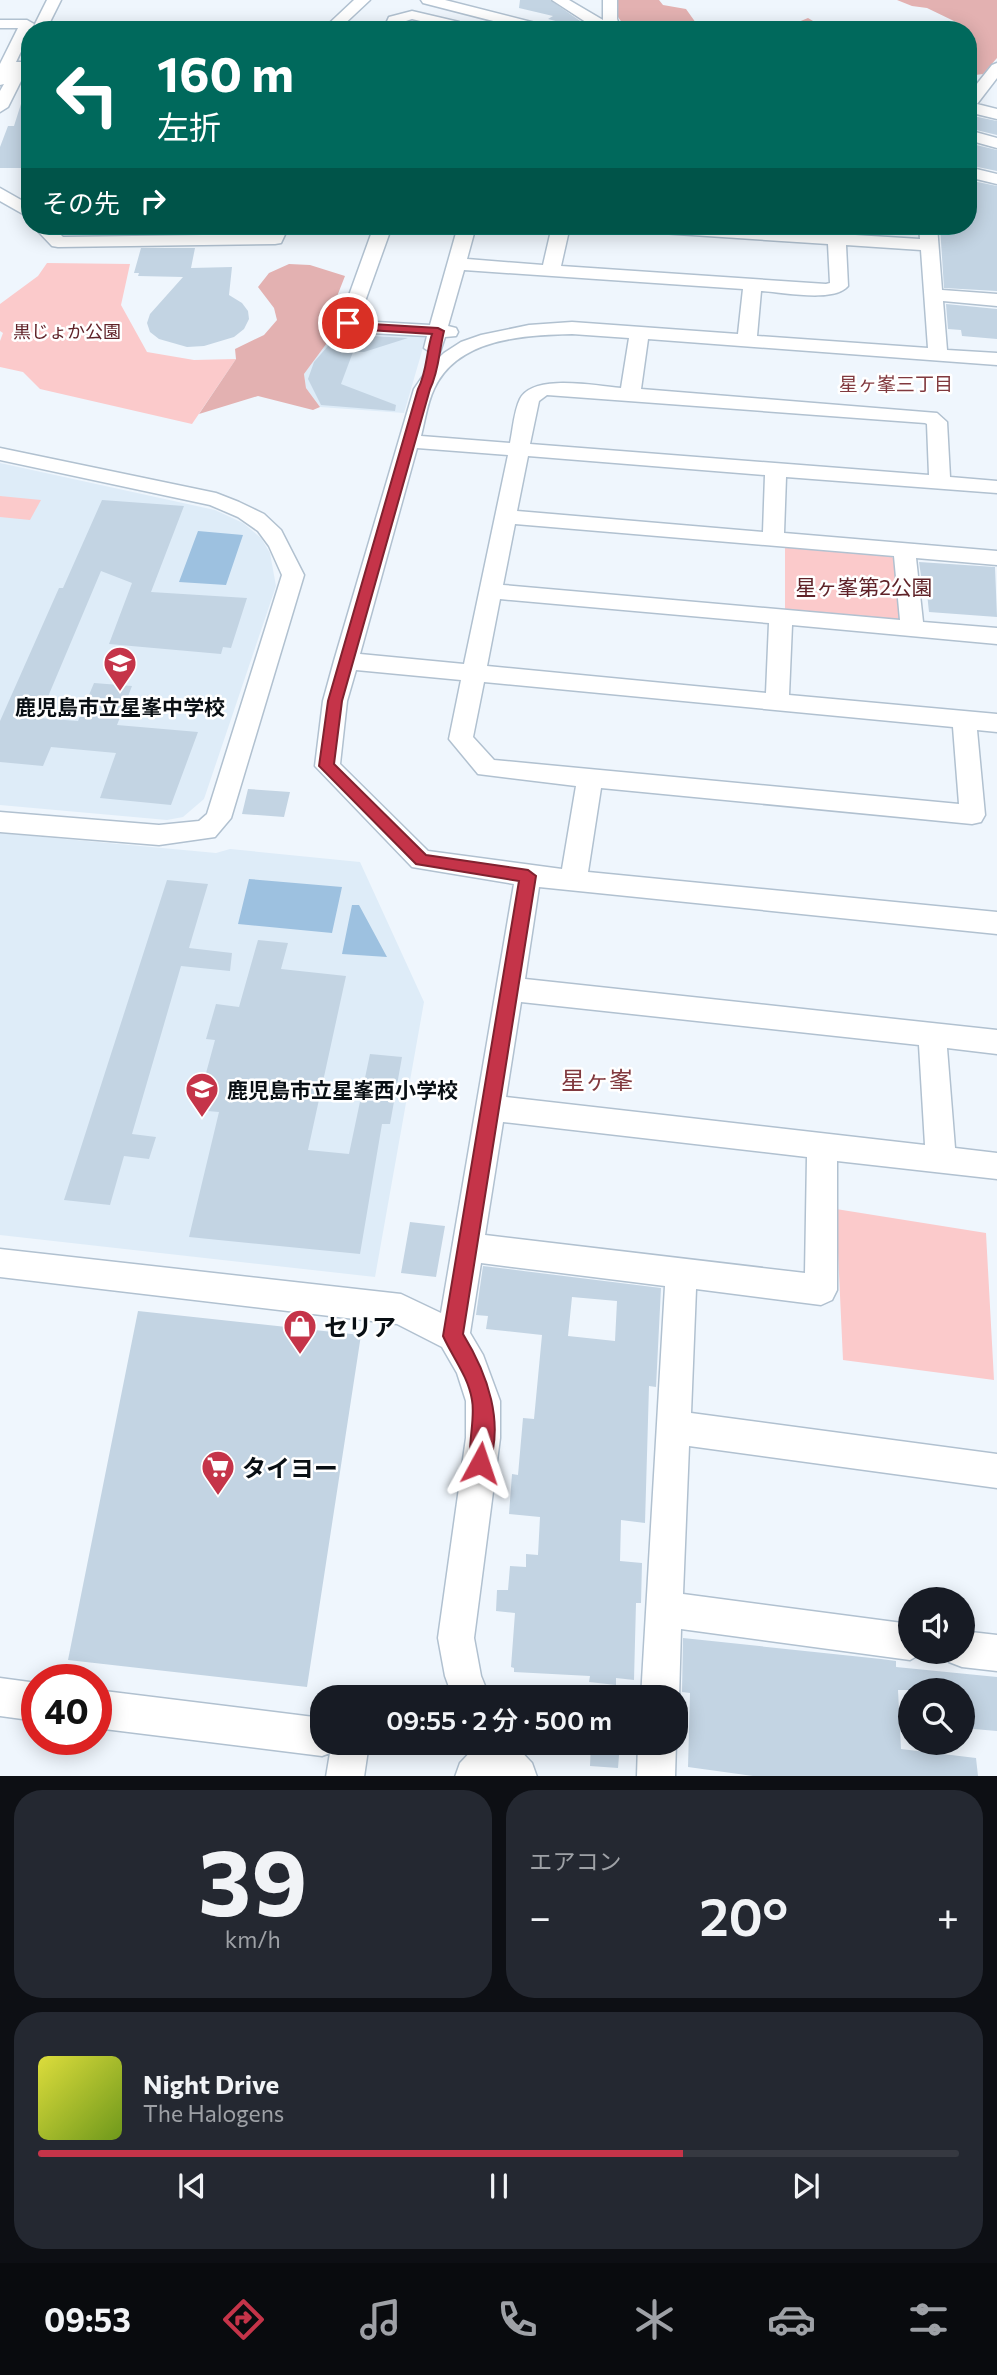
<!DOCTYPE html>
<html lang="ja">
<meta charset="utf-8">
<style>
body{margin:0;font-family:Commissioner,"Noto Sans JP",sans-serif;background:#242831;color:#f1f3f6;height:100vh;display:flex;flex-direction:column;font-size:26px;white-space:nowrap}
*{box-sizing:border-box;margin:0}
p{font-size:23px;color:#9ea1a6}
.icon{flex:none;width:38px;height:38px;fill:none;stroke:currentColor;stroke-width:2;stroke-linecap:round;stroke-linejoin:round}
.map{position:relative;height:1776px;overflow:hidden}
.drawer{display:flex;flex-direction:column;gap:14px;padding:14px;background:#0d0f14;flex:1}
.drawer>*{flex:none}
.hud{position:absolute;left:21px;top:21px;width:956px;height:214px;border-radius:28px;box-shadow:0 4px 18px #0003;background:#00695c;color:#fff;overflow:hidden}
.buttons{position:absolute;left:898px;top:1587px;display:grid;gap:14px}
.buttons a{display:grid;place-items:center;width:77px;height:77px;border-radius:50%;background:#171b24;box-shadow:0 4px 18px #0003;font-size:35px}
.speed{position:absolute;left:21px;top:1664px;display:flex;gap:14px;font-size:35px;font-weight:700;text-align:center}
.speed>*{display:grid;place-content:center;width:91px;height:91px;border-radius:50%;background:#171b24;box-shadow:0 4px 18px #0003;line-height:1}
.speed .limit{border:10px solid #d22;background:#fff;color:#111}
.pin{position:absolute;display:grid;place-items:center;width:60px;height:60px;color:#fff;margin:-30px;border:4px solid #fff;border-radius:50%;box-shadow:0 2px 7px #0007}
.me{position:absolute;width:77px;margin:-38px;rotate:5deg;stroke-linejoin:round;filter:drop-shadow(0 0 5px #0008)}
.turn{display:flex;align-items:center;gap:24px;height:147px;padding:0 21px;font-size:32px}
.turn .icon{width:91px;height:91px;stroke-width:2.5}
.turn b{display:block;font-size:49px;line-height:60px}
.then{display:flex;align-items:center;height:66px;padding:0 21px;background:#0003;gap:14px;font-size:26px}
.big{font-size:52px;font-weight:600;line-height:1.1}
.drawer .widget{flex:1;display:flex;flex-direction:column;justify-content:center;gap:10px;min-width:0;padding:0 24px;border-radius:28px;background:#242831}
.drawer .dial{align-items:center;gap:0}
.dial b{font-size:91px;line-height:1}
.song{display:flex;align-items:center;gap:21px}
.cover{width:84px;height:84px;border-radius:10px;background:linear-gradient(135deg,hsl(60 70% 55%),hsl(80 70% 35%))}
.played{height:7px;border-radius:4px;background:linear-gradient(90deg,#c53449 70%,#363941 70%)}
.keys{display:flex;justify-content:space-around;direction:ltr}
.heat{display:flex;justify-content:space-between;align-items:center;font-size:38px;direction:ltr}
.drawer .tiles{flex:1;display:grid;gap:14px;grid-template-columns:1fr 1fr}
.widget:last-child{grid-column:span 2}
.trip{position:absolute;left:310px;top:1685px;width:378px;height:70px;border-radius:28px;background:#171b24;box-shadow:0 4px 18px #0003;font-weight:600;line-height:70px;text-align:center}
.tabs{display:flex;height:112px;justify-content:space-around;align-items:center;background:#090b0e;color:#9ea1a6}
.tabs .icon{width:49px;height:49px}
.tabs .on{color:#c53449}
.tabs b{font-size:32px;color:#f1f3f6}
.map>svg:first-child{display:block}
.built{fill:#deecf8}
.green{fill:#fbcacb}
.forest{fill:#e3b1b1}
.water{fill:#9dc1e0}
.building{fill:#c3d4e3;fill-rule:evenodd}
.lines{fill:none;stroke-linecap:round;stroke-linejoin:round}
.minor-casing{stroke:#b1c1d0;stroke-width:3}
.minor{fill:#fff;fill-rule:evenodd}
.route{fill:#c53449;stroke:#80222f;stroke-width:2}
.labels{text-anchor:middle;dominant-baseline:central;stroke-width:5;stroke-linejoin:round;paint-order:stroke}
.far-park-label{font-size:18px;fill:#602329;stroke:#fff}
.far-neighbourhood-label{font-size:19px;fill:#81393e;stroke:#fff}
.park-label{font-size:21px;fill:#602329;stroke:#fff}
.poi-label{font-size:21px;font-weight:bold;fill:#090f14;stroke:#fff}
.quarter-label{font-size:24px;fill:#81393e;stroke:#fff}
.near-poi-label{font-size:24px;font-weight:bold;fill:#090f14;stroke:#fff;text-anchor:start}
</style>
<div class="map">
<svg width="997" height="1777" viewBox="0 0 997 1777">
<rect width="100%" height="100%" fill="#eff6fd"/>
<!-- built -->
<path class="built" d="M338,328L427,334L404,413L320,407L306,388L304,374Z
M0,463L215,510L243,523L261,538L270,553L276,586L204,799L183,817L167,820L0,805Z
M0,833L216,853L230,849L360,862L424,1002L375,1277L0,1235Z"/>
<!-- green -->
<path class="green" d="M47,263L130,264L121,305L147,352L194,360L236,359L192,424L40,389L23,372L0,367V341L3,333L0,331V304L38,276Z
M0,496L41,500L30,520L0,517Z
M785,546L888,555L897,560L903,616L898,622L785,611Z
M836,1209L986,1233L994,1380L843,1360Z"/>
<!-- forest -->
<path class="forest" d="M617,0H659L663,5L686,9L701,30H627L616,14Z
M897,0H997V58L983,74L968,76V30H958L956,22L927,8L912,6Z
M808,18C834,36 875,24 906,30H779Z
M289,264L310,265L345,276L325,327L338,328L304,374L306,388L320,407L313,410L258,396L199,414L236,359L235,349L264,335L277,320L274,308L258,287L269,273Z"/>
<!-- water -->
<path class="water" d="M198,531L243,535L226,585L179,582Z
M249,879L342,887L332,933L238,924Z
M352,905H359L387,957L342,954Z"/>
<!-- building -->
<path class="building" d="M520,0H550L586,25L582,28L548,19L553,16L519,8Z
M26,88L30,89V168H0V147L8,126H14Z
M968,115L997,121V135L968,128Z
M968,143L997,150V171L968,165Z
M968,180L997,186V291L944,288L940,226H968Z
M147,226H200L198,232L145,233Z
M141,248H195L191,268L232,267L229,295L242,303L248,311L249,319L244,329L234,337L204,346L187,347L159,339L150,332L147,323L150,314L183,277L138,276L139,273H134Z
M946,304L997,309V339L962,336L961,330L948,329Z
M341,331L352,335L408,338L364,352H353L341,384L396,405L395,411L321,405L308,379L314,362Z
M102,500L184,506L151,592L247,598L231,648L223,647L221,654L109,644L132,583L101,571L39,718L78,721L94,683L132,686L117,725L198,732L171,805L100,798L116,753L51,747L43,766L0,762V721L59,588H63Z
M919,562L995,567L997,617L929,612L926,584L922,583Z
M248,789L290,792L284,817L242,814Z
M167,880L208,884L189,948L232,953L230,971L181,966L132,1134L156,1137L149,1159L124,1156L110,1205L64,1200Z
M258,940L288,943L281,969L346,976L308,1150L349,1154L370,1054L402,1057L390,1124H382L360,1254L189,1237L219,1112L196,1110L215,1040L206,1039L216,1004L239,1007Z
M410,1222L445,1226L436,1277L401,1273Z
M483,1266L661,1288L656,1387L649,1386L645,1523L621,1520L620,1561L642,1563L641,1603H636L634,1680L616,1678V1685L589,1682L590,1676L514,1672V1668L511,1667L515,1613L496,1611L497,1590H508L510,1566L526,1567V1554L538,1555L540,1517L509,1514L512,1474L518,1475L523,1418L534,1419L542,1335L486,1329L488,1316L476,1315ZM572,1297L617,1301L615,1341L568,1336Z
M138,1311L361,1335L307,1687L68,1660Z
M683,1638L881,1659L896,1661V1667L997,1677V1731L962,1728V1690H898L901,1749L976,1758L978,1776H753L688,1767L690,1693L682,1692Z
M591,1743H620L618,1768L590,1766Z"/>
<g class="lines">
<defs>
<path id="minor" d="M47,0H61L46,30H32Z
M354,0H370L338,30H322Z
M421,0H445L551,27L553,30H528L423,3Z
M552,0H569L603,20V0H617V19L621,30H592V26Z
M412,11L459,22L461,25L454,29L412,19L400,23L397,30H383L389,17Z
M0,20H27L34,24L16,62H26L29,65L8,107L0,112V91L4,84L0,85V64L18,28H0Z
M997,63V78L977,104L997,109V119L968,112V95L992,65Z
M968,130L997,138V148L968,140Z
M968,167L997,174V184L968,177Z
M0,188L30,205V218L0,201Z
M33,226H52L63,237L268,234L271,226H289L281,243L275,244L58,247L52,246Z
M374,226H392L358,321L430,325L458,226H476L467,259L543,265L552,226H570L561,266L826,284L830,283L828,244L631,231L622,226H709L920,239L919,226H937L942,290L997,294V306L943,301L947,350L997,353V365L648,339L641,389L937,413L947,422L950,477L997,481V493L786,477L784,533L997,551V565L916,558L923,622L997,628V644L792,625L789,695L997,714V732L977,730L985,815L981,822L972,824L601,788L588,872L997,912V934L539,887L525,979L997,1030V1054L947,1048L955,1148L997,1153V1179L837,1161V1290L832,1300L821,1305L696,1289L691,1413L997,1454V1488L689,1446L683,1594L910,1624V1652H924L910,1660L681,1629L679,1698L676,1705V1698H641L665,1286L481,1263L470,1333L483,1355L500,1401V1438L474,1638L481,1676L490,1698H453L445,1676L438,1638L466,1438V1401L457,1373L442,1347L397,1324L0,1277V1249L401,1294L441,1313L514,884L412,867L315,766L323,701L334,661L414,389L429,367L444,353L461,342L481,335L529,325L572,322L738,334L743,289L464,270L448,326L456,328L458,332L456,336L445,337L440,352L433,354L424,348L427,336L352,332L345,330L339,323ZM846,245L921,250L928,348L757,336L761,291C782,292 834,303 848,286ZM572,334L629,338L621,388C597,386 533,373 520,399C514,411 513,429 510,443L421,436C425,421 427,403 434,389C457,338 525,335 572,334ZM547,395L925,423L927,424L929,475L530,444L539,401ZM417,448L508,455L464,664L360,654ZM528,456L765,475L763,532L517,511ZM515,524L894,556L900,620L503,585ZM500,599L769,623L766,693L487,666ZM356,670L461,680L449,739L478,774L576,786L562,869L428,851L340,764L347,701ZM484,682L953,727L959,804L494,760L473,737ZM521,1002L919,1045L925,1145L506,1097ZM503,1122L807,1157L805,1273L485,1235Z
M0,448L216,493L239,502L264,514L281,530L304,575L231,818L215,837L159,845L0,832V812L159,825L199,821L207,814L282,575L269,546L258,531L238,517L210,505L0,460Z
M962,1631L997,1635V1671L962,1667L949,1662L945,1652H962Z
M0,1678L37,1683V1721L0,1716Z
M96,1690L322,1718V1743H369L364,1777H326L330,1753L322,1756L96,1728Z
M473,1743H513L532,1763L537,1777H455L460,1763L475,1747Z
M638,1743L676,1742L675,1777H637Z"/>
</defs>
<!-- minor casing -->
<use href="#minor" class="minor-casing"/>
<!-- minor -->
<use href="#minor" class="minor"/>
</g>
<!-- route -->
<path class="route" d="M348,319L355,323L438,328L444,331C439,351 439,371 430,389L342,701L334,764L426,855L528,870L536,876L463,1334C487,1373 506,1424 487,1470L480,1473L473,1470C465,1452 476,1421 472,1400C468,1376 453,1358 443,1336L519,881L416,864L319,766L328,701L418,389C427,372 426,353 432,334L352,329L342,323Z"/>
<!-- icons -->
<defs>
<symbol id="school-pin" viewBox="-11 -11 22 30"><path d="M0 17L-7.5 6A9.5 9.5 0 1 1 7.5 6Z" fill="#c53449" stroke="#fff"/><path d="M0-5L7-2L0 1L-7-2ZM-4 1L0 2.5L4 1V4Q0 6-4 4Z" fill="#fff"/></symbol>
<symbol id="shop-pin" viewBox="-11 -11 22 30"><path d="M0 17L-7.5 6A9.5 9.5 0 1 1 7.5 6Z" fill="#c53449" stroke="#fff"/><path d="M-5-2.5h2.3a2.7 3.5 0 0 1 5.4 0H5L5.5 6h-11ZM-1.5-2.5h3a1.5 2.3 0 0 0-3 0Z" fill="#fff"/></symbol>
<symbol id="supermarket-pin" viewBox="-11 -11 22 30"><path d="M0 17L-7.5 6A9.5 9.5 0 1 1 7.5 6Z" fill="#c53449" stroke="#fff"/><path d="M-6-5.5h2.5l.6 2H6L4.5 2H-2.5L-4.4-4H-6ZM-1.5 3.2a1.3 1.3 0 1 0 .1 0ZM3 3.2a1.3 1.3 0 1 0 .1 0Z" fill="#fff"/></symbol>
</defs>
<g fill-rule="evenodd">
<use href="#school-pin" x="101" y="644" width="38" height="52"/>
<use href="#school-pin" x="183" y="1070" width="38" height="52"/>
<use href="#shop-pin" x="281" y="1307" width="38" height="52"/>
<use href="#supermarket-pin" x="199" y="1448" width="38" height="52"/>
</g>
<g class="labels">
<!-- far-park labels -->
<g class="far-park-label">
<text x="67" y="331">黒じょか公園</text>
</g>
<!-- far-neighbourhood labels -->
<g class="far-neighbourhood-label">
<text x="896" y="383">星ヶ峯三丁目</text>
</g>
<!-- park labels -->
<g class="park-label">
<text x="864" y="586">星ヶ峯第2公園</text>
</g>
<!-- poi labels -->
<g class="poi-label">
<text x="120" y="706">鹿児島市立星峯中学校</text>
<text x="227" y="1089" text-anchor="start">鹿児島市立星峯西小学校</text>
</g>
<!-- quarter labels -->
<g class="quarter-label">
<text x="597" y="1079">星ヶ峯</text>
</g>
<!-- near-poi labels -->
<g class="near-poi-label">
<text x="324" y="1326">セリア</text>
<text x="242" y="1467">タイヨー</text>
</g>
</g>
</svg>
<div class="buttons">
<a><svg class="icon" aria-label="sound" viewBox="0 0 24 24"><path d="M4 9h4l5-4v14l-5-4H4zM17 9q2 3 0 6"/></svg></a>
<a><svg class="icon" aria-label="search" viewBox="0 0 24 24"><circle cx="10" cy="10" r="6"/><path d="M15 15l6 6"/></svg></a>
</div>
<div class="speed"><div class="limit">40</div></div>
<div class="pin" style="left:348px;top:323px;background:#d93025"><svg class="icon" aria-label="arrive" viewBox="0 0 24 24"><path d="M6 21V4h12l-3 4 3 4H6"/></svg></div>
<svg class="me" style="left:480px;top:1463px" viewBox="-20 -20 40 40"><path d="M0-17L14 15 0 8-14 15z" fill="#c53449" stroke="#fff" stroke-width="4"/></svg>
<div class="trip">09:55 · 2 分 · 500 m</div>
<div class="hud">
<div class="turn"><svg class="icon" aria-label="left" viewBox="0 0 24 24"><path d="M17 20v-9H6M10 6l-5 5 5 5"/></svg><div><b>160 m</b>左折</div></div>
<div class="then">その先<svg class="icon" aria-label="right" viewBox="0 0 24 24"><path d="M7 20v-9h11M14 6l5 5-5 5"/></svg></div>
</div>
</div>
<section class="drawer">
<div class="tiles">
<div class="widget dial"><b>39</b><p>km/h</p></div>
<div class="widget"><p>エアコン</p>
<div class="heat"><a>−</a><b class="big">20°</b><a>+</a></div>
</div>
<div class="widget">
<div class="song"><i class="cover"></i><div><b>Night Drive</b><p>The Halogens</p></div></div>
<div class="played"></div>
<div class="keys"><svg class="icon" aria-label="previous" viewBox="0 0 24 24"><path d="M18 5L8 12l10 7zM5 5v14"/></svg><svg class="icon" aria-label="pause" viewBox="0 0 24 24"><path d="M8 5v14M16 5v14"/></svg><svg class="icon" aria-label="next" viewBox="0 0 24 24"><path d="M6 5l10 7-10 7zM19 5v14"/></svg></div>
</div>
</div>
</section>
<nav class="tabs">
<b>09:53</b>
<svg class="icon on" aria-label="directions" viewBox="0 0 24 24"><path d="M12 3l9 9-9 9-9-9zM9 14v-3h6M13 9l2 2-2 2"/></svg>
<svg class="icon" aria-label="music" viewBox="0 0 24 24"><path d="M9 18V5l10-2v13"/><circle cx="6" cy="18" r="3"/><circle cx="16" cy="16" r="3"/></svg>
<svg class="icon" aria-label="phone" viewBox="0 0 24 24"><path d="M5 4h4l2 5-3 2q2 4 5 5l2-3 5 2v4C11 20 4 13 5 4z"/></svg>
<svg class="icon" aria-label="climate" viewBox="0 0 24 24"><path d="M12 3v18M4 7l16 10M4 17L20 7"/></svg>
<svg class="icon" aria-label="car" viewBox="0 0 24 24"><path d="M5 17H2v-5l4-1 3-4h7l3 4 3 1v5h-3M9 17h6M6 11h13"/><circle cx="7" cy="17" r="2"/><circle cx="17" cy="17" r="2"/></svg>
<svg class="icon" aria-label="filters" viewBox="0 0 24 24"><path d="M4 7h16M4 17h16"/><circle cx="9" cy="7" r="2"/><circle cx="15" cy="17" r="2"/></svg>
</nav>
